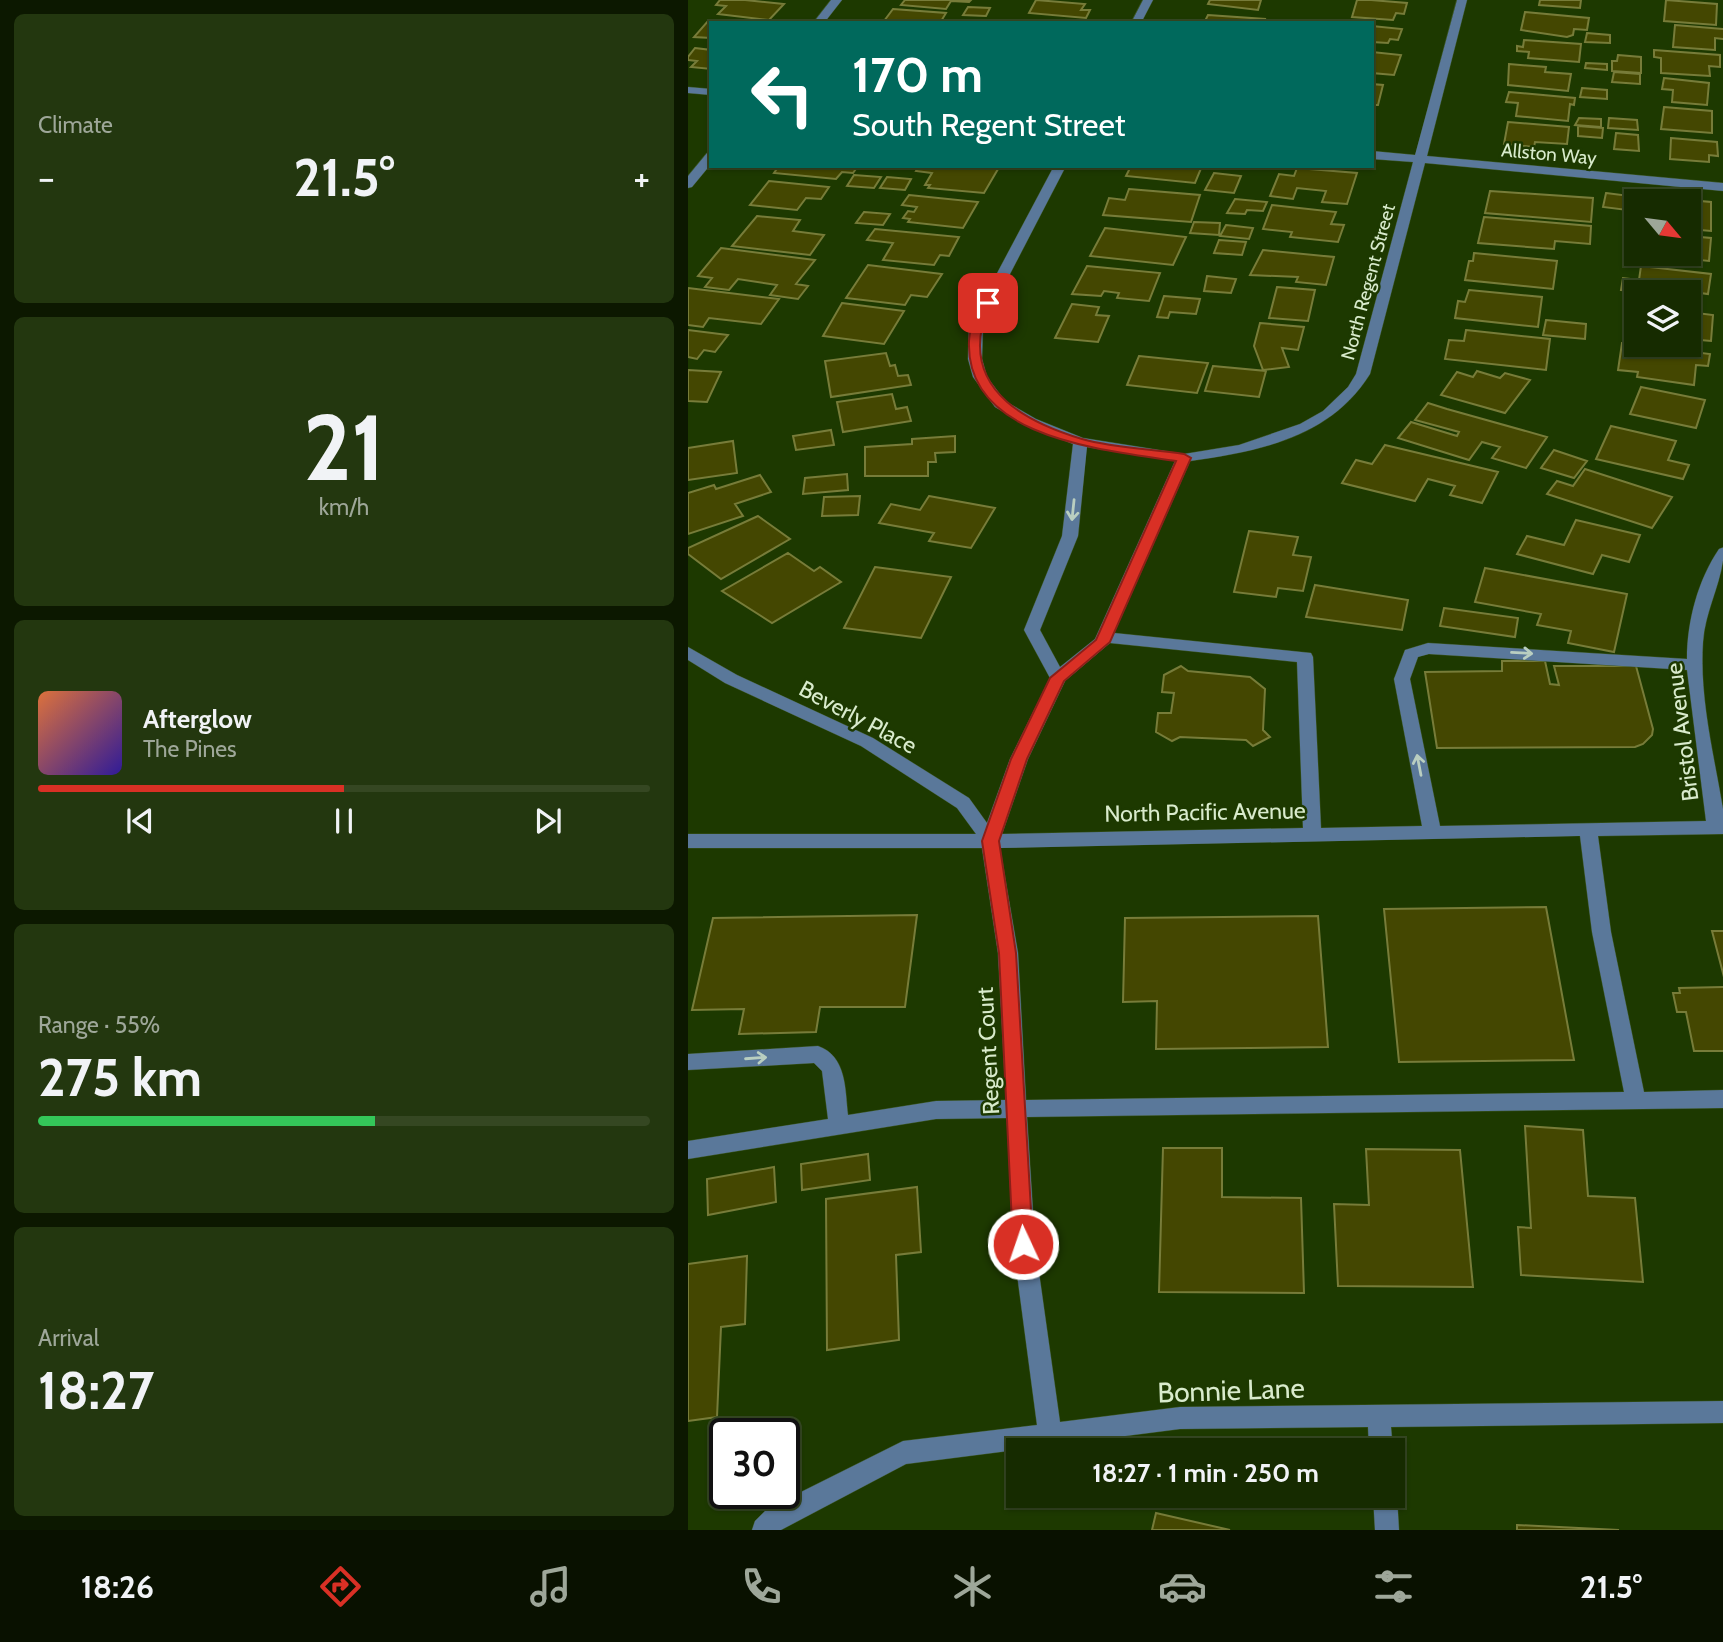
<!DOCTYPE html>
<meta charset="utf-8">
<style>
body{margin:0;font-family:Cabin,sans-serif;background:#23370f;color:#f1f3f6;height:100vh;display:flex;flex-direction:column;font-size:26px;white-space:nowrap}
*{box-sizing:border-box;margin:0}
p{font-size:23px;color:#9ea799}
.icon{flex:none;width:38px;height:38px;fill:none;stroke:currentColor;stroke-width:2;stroke-linecap:round;stroke-linejoin:round}
.map{position:relative;flex:1;overflow:hidden}
.sheet{display:flex;flex-direction:column;gap:14px;padding:14px;background:#0c1800;width:688px}
.sheet>*{flex:none}
.banner{position:absolute;left:21px;top:21px;width:665px;height:147px;border-radius:0px;box-shadow:0 2px 5px #0004,0 0 0 2px #354722;background:#00695c;color:#fff;overflow:hidden}
.needle{width:46px;rotate:119deg}
.fabs{position:absolute;left:936px;top:189px;display:grid;gap:14px}
.fabs a{display:grid;place-items:center;width:77px;height:77px;border-radius:0px;background:#162b00;box-shadow:0 2px 5px #0004,0 0 0 2px #354722;font-size:35px}
.speed{position:absolute;left:21px;top:1418px;display:flex;gap:14px;font-size:35px;font-weight:700;text-align:center}
.speed>*{display:grid;place-content:center;width:91px;height:91px;border-radius:50%;background:#162b00;box-shadow:0 2px 5px #0004,0 0 0 2px #354722;line-height:1}
.speed .limit{border:4px solid #111;border-radius:10px;background:#fff;color:#111}
.pin{position:absolute;display:grid;place-items:center;width:60px;height:60px;color:#fff;margin:-30px;border-radius:14px;box-shadow:0 4px 10px #0006}
.me{position:absolute;width:77px;margin:-38px;rotate:357deg;stroke-linejoin:round;filter:drop-shadow(0 0 5px #0008)}
.turn{display:flex;align-items:center;gap:24px;height:147px;padding:0 28px;font-size:32px}
.turn .icon{width:91px;height:91px;stroke-width:2.5}
.turn b{display:block;font-size:49px;line-height:60px}
.big{font-size:52px;font-weight:700;line-height:1.1}
.sheet .tile{flex:1;display:flex;flex-direction:column;justify-content:center;gap:10px;min-width:0;padding:0 24px;border-radius:10px;background:#23370f}
.sheet .dial{align-items:center;gap:0}
.dial b{font-size:91px;line-height:1}
.song{display:flex;align-items:center;gap:21px}
.cover{width:84px;height:84px;border-radius:10px;background:linear-gradient(135deg,hsl(20 70% 55%),hsl(250 70% 35%))}
.played{height:7px;border-radius:4px;background:linear-gradient(90deg,#d93025 50%,#354722 50%)}
.keys{display:flex;justify-content:space-around;direction:ltr}
.heat{display:flex;justify-content:space-between;align-items:center;font-size:38px;direction:ltr}
.charge{height:10px;border-radius:5px;background:linear-gradient(90deg,#34c759 55%,#354722 0)}
.trip{position:absolute;left:318px;top:1438px;width:399px;height:70px;border-radius:0px;background:#162b00;box-shadow:0 2px 5px #0004,0 0 0 2px #354722;font-weight:700;line-height:70px;text-align:center}
.menu{display:flex;height:112px;justify-content:space-around;align-items:center;background:#091100;color:#9ea799}
.menu .icon{width:49px;height:49px}
.menu .on{color:#d93025}
.menu b{font-size:32px;color:#f1f3f6}
main{display:flex;flex:1;min-height:0}
.map>svg:first-child{display:block}
.building{fill:#444701;stroke:#777c39;stroke-width:2}
.lines{fill:none;stroke-linecap:round;stroke-linejoin:round}
.minor-casing{stroke:#3b5521;stroke-width:1}
.minor{fill:#5a789a;fill-rule:evenodd}
.oneway{stroke:#b9cec0}
.route{fill:#d93025;stroke:#8d1f18;stroke-width:2}
.labels{text-anchor:middle;dominant-baseline:central;stroke-width:5;stroke-linejoin:round;paint-order:stroke}
.far-street-label{font-size:19px;fill:#d9ebcc;stroke:#1d3900}
.street-label{font-size:23px;fill:#d9ebcc;stroke:#1d3900}
.near-street-label{font-size:28px;fill:#d9ebcc;stroke:#1d3900}
</style>
<main>
<section class="sheet">
<div class="tile"><p>Climate</p>
<div class="heat"><a>−</a><b class="big">21.5°</b><a>+</a></div>
</div>
<div class="tile dial"><b>21</b><p>km/h</p></div>
<div class="tile">
<div class="song"><i class="cover"></i><div><b>Afterglow</b><p>The Pines</p></div></div>
<div class="played"></div>
<div class="keys"><svg class="icon" aria-label="previous" viewBox="0 0 24 24"><path d="M18 5L8 12l10 7zM5 5v14"/></svg><svg class="icon" aria-label="pause" viewBox="0 0 24 24"><path d="M8 5v14M16 5v14"/></svg><svg class="icon" aria-label="next" viewBox="0 0 24 24"><path d="M6 5l10 7-10 7zM19 5v14"/></svg></div>
</div>
<div class="tile"><p>Range · 55%</p><b class="big">275 km</b><div class="charge"></div></div>
<div class="tile"><p>Arrival</p><b class="big">18:27</b></div>
</section>
<div class="map">
<svg width="1036" height="1530" viewBox="0 0 1036 1530">
<rect width="100%" height="100%" fill="#1d3900"/>
<!-- building -->
<path class="building" d="M32,0H57L96,4L81,20L30,14L38,6L28,5Z
M217,0H283L281,2L263,1L258,9L213,5Z
M348,0L397,4L393,10H402L398,18L341,13Z
M522,0H573L570,10L520,4Z
M669,0H683L719,3L716,14L708,13L705,20L664,17Z
M852,0H893L892,8L851,5Z
M978,0L1029,4L1028,25L976,21Z
M280,7L302,8L298,16L275,15Z
M205,9L258,13L252,23L196,21Z
M837,12L901,18L899,30L886,29L885,35L879,37L833,30Z
M520,15L577,19L576,23H516Z
M20,21L38,23H23V38L6,37Z
M987,25L1036,29V39L1027,38V50L985,47Z
M684,26L714,29L710,40L702,39L700,43L684,42Z
M899,33L922,35V43L897,42Z
M836,40L893,44L891,62L840,58L841,52L829,51V46L835,47Z
M7,48L23,50V69L3,67L9,61L0,60V57Z
M966,50L1032,55V67L1021,66L1022,76L973,73V58L966,57Z
M684,52L713,55L706,75L684,73Z
M930,55L953,57V73L924,71V61H929Z
M898,63L919,64V70L897,68Z
M821,64L858,67L857,72L883,74L880,91L820,85Z
M926,72L952,74V84L924,82Z
M976,78L1021,83L1019,105L984,102L985,90L974,89Z
M684,80V84L695,85L690,105H684Z
M894,88L919,90V99L892,97Z
M821,92L887,98L886,105L882,104L880,121L828,116L830,103L818,102Z
M976,107L1024,111V133L973,129Z
M891,118L913,119V127L887,125Z
M921,118L949,120L950,130L920,128Z
M820,122L881,127L879,144L847,142L846,147L816,144Z
M890,126L915,128L914,138L890,136Z
M928,133L950,135L951,151L926,149Z
M983,138L1029,142L1030,156L1021,155V162L982,159Z
M91,166H170L165,173L154,172L148,179L86,173Z
M231,166H284L310,169L296,193L240,188L242,185H237L244,173L228,171Z
M443,166H514L507,183L438,176Z
M609,168L669,173L659,204L634,202L638,191L609,188L605,199L582,196L591,174L606,176Z
M526,173L553,176L546,193L517,190Z
M166,175L193,177L186,188L159,186Z
M199,177L223,179L217,190L192,188Z
M81,181L141,187L133,199L118,198L109,210L62,205Z
M441,189L512,195L503,222L415,215L421,198L437,200Z
M802,191L905,198L903,222L797,213Z
M918,193L942,196L939,210L915,207Z
M221,195L290,202L275,228L220,222L222,219L215,218L220,211L226,212L229,207L214,205Z
M957,196L1023,202V231L1001,229V201H957Z
M547,199L579,202L575,211L559,210L557,214L539,213Z
M584,205L648,212L643,224L656,225L650,242L602,237L604,232L575,229Z
M176,212L202,214L195,225L168,223Z
M69,216L112,220L105,231L136,235L122,255L44,246Z
M796,217L903,226L902,244L867,241L866,249L790,243Z
M506,222L532,223L531,235L502,233Z
M538,225L565,228L561,239L532,236Z
M417,228L498,237L485,265L402,256Z
M187,229L271,237L261,256L252,255L246,265L195,260L205,243L179,240Z
M1001,236L1023,238L1021,261L955,254H1001Z
M531,240L558,242L554,255L526,253Z
M33,248L127,260L108,284L120,286L110,299L82,295L89,285L50,279L41,290L17,287L24,278L10,276Z
M575,250L646,257L638,285L608,282L610,277L562,275Z
M786,253L869,261L865,289L777,280L781,261H785Z
M180,265L254,274L239,297L223,295L217,305L158,298Z
M399,266L472,273L461,301L429,298L431,293L416,291L413,296L384,294Z
M953,266L1023,274L1020,294L984,289L983,292L933,290L935,278L951,280Z
M519,276L548,279L543,293L516,291Z
M589,287L627,290L620,321L581,318Z
M0,288L91,299L73,324L21,318L15,327L0,325Z
M781,290L854,297L850,327L767,318L770,301L777,302Z
M476,296L512,299L508,314L482,312L480,318L469,317Z
M154,303L216,311L196,344L135,336Z
M384,304L411,307L408,315L421,316L410,342L367,338Z
M1001,312L1025,315L1023,341L1001,339Z
M858,320L898,324L897,339L855,335Z
M572,323L616,327L610,350L594,348L601,367L575,370L566,346Z
M0,330L40,335L27,352L16,350L9,359L0,357Z
M778,330L862,339L858,370L757,359L761,340L776,341Z
M934,343L1022,354L1020,366L1008,365L1006,385L949,377L950,372L930,370Z
M198,353L202,366L207,365L210,376L220,375L223,385L143,397L137,361Z
M451,356L520,363L509,393L439,385Z
M525,366L578,371L571,397L517,391Z
M0,370L33,372L19,402L0,401Z
M789,371L812,378L817,373L842,380L817,413L753,395L769,372L785,377Z
M953,387L1017,400L1008,428L942,414Z
M204,394L208,409L219,407L223,421L155,432L149,402Z
M740,403L759,409L859,437L838,468L804,458L812,447L794,442L781,460L710,438L723,422L769,436L771,432L727,420Z
M923,426L988,441L980,460L1001,465L995,479L908,459Z
M143,430L146,445L108,450L105,436Z
M267,436V452L247,453L248,462H240V476H177V447L224,444V439Z
M45,441L49,473L0,480V448Z
M697,445L810,472L794,503L762,495L767,486L740,479L727,501L654,483L668,460L684,464Z
M866,450L899,461L886,478L853,468Z
M897,469L984,497L964,528L859,494L869,481L885,486Z
M159,474L160,490L115,494L117,478Z
M72,475L83,492L47,504L55,516L0,534V493L26,485L28,489Z
M172,496L170,515L134,516L136,497Z
M241,496L307,508L283,548L241,541L246,533L191,523L203,504L232,510Z
M70,516L102,539L33,579L0,554V548Z
M888,520L952,535L941,562L914,555L905,574L829,554L839,536L876,545Z
M561,531L610,537L605,555L623,557L615,591L590,588L588,597L546,592Z
M100,553L126,571L132,567L153,582L84,623L34,591Z
M187,567L263,577L233,638L156,628Z
M797,568L939,594L926,652L880,643L883,631L849,625L853,614L787,602Z
M627,585L720,600L714,630L618,617Z
M756,608L830,618L827,637L752,626Z
M814,661H857L862,684L871,685L866,666H948L965,729L964,735L955,744L947,747L749,748L737,672L814,671Z
M493,666L500,671L562,677L577,689L575,730L582,737L565,746L558,740L492,737L484,741L468,732L470,713H483L486,693L474,692L476,675Z
M858,907L886,1060L711,1062L696,909Z
M229,915L217,1007H132L128,1032L51,1034L56,1009L4,1010L25,918Z
M630,916L640,1047L468,1049L469,1001L435,1002L437,918Z
M1024,931H1036V977Z
M1036,987V1051H1006L998,1012H989L985,993H992L991,988Z
M837,1126L895,1130L900,1196L947,1198L955,1282L833,1275L830,1227L843,1228Z
M475,1148H534V1197L613,1198L616,1293L471,1292Z
M678,1149L772,1150L785,1287L650,1286L646,1204L681,1205Z
M180,1154L182,1180L114,1190L113,1164Z
M86,1167L88,1202L20,1215L19,1179Z
M229,1187L233,1252L208,1255L211,1340L139,1350L138,1199Z
M59,1256L57,1324L33,1327L29,1417L0,1421V1264Z
M468,1513L542,1530H464Z
M829,1525L931,1530H829Z"/>
<g class="lines">
<defs>
<path id="minor" d="M143,0H154L136,23H125Z
M455,0H465L453,23H443Z
M769,0H779L739,156L1036,183V191L737,163L682,374C642,438 571,451 502,461L426,633L623,653L625,657L633,828L734,826L706,679L717,650L740,643L999,659C999,621 1010,580 1031,549L1036,547C1036,580 1017,609 1015,642C1011,699 1027,759 1036,815V834L910,836L923,932L956,1092L1036,1090V1108L339,1117L347,1244L372,1422L492,1407L1036,1401V1423L703,1427L705,1451H681L680,1427L492,1429L218,1464L93,1530H64L67,1521L79,1509L215,1441L349,1425L325,1244L319,1118L248,1119L0,1159V1141L140,1119L134,1071L126,1063L0,1070V1054L130,1046C159,1056 157,1090 160,1115L248,1101L318,1100L310,953L294,848H0V834H288L269,808L173,746L37,683L0,660V647L49,675L185,738L281,798L299,823L322,759L362,678L336,630L374,536L385,444L338,425L307,407L285,377L280,359L281,326L366,166H378L295,326L294,359L299,377L317,401L348,419L395,438L496,454L551,445L612,424L635,411L660,387L668,374L725,162L684,159V151L727,155ZM399,447L487,461L407,639L372,667L352,630L390,536ZM422,643L609,662L615,828L314,834L340,759L377,681ZM741,654L999,670L1018,821L752,826L722,679L730,657ZM892,836L904,932L936,1092L338,1100L330,953L312,848Z
M0,87L23,89V95L0,93Z
M19,153H23V164L4,187L0,188V176Z
M705,1487L709,1496L711,1530H687L685,1496H705Z"/>
</defs>
<!-- minor casing -->
<use href="#minor" class="minor-casing"/>
<!-- minor -->
<use href="#minor" class="minor"/>
</g>
<!-- one-way arrows -->
<defs><path id="oneway-shaft" d="M-6 0H5M1.5-3L5.5 0L1.5 3" fill="none" stroke-width="1.6" stroke-linecap="round" stroke-linejoin="round" transform="scale(1.75)"/></defs>
<g class="oneway">
<use href="#oneway-shaft" transform="translate(385 510) rotate(96)"/>
<use href="#oneway-shaft" transform="translate(834 653) rotate(3)"/>
<use href="#oneway-shaft" transform="translate(731 765) rotate(-101)"/>
<use href="#oneway-shaft" transform="translate(68 1058) rotate(-4)"/>
</g>
<!-- route -->
<path class="route" d="M300,299L306,303C302,310 296,319 294,327C280,393 341,423 394,439C426,448 463,449 496,454L503,458L422,642L376,681L339,759L311,841L328,953L345,1244L343,1250L335,1253L328,1250L325,1244L311,953L294,841L323,759L362,678L408,640L488,461C417,450 277,439 281,341C282,328 287,305 300,299Z"/>
<g class="labels">
<!-- far-street labels -->
<g class="far-street-label">
<text transform="translate(861 154) rotate(5)">Allston Way</text>
<text transform="translate(680 282) rotate(-75)">North Regent Street</text>
</g>
<!-- street labels -->
<g class="street-label">
<text transform="translate(170 717) rotate(28)">Beverly Place</text>
<text transform="translate(994 732) rotate(-97)">Bristol Avenue</text>
<text transform="translate(517 812) rotate(-1)">North Pacific Avenue</text>
<text transform="translate(300 1051) rotate(-93)">Regent Court</text>
</g>
<!-- near-street labels -->
<g class="near-street-label">
<text transform="translate(543 1390) rotate(-2)">Bonnie Lane</text>
</g>
</g>
</svg>
<div class="fabs">
<a><svg class="needle" viewBox="-14 -14 28 28"><path d="M0-13l5 13h-10z" fill="#e53935"/><path d="M0 13l5-13h-10z" fill="#9ea799"/></svg></a>
<a><svg class="icon" aria-label="layers" viewBox="0 0 24 24"><path d="M12 4l9 5-9 5-9-5zM3 14l9 5 9-5"/></svg></a>
</div>
<div class="speed"><div class="limit">30</div></div>
<div class="pin" style="left:300px;top:303px;background:#d93025"><svg class="icon" aria-label="arrive" viewBox="0 0 24 24"><path d="M6 21V4h12l-3 4 3 4H6"/></svg></div>
<svg class="me" style="left:335px;top:1244px" viewBox="-20 -20 40 40"><circle r="17" fill="#d93025" stroke="#fff" stroke-width="3"/><path d="M0-11L8 9 0 5-8 9z" fill="#fff"/></svg>
<div class="trip">18:27 · 1 min · 250 m</div>
<div class="banner">
<div class="turn"><svg class="icon" aria-label="left" viewBox="0 0 24 24"><path d="M17 20v-9H6M10 6l-5 5 5 5"/></svg><div><b>170 m</b>South Regent Street</div></div>
</div>
</div>
</main>
<nav class="menu">
<b>18:26</b>
<svg class="icon on" aria-label="directions" viewBox="0 0 24 24"><path d="M12 3l9 9-9 9-9-9zM9 14v-3h6M13 9l2 2-2 2"/></svg>
<svg class="icon" aria-label="music" viewBox="0 0 24 24"><path d="M9 18V5l10-2v13"/><circle cx="6" cy="18" r="3"/><circle cx="16" cy="16" r="3"/></svg>
<svg class="icon" aria-label="phone" viewBox="0 0 24 24"><path d="M5 4h4l2 5-3 2q2 4 5 5l2-3 5 2v4C11 20 4 13 5 4z"/></svg>
<svg class="icon" aria-label="climate" viewBox="0 0 24 24"><path d="M12 3v18M4 7l16 10M4 17L20 7"/></svg>
<svg class="icon" aria-label="car" viewBox="0 0 24 24"><path d="M5 17H2v-5l4-1 3-4h7l3 4 3 1v5h-3M9 17h6M6 11h13"/><circle cx="7" cy="17" r="2"/><circle cx="17" cy="17" r="2"/></svg>
<svg class="icon" aria-label="filters" viewBox="0 0 24 24"><path d="M4 7h16M4 17h16"/><circle cx="9" cy="7" r="2"/><circle cx="15" cy="17" r="2"/></svg>
<b>21.5°</b>
</nav>
